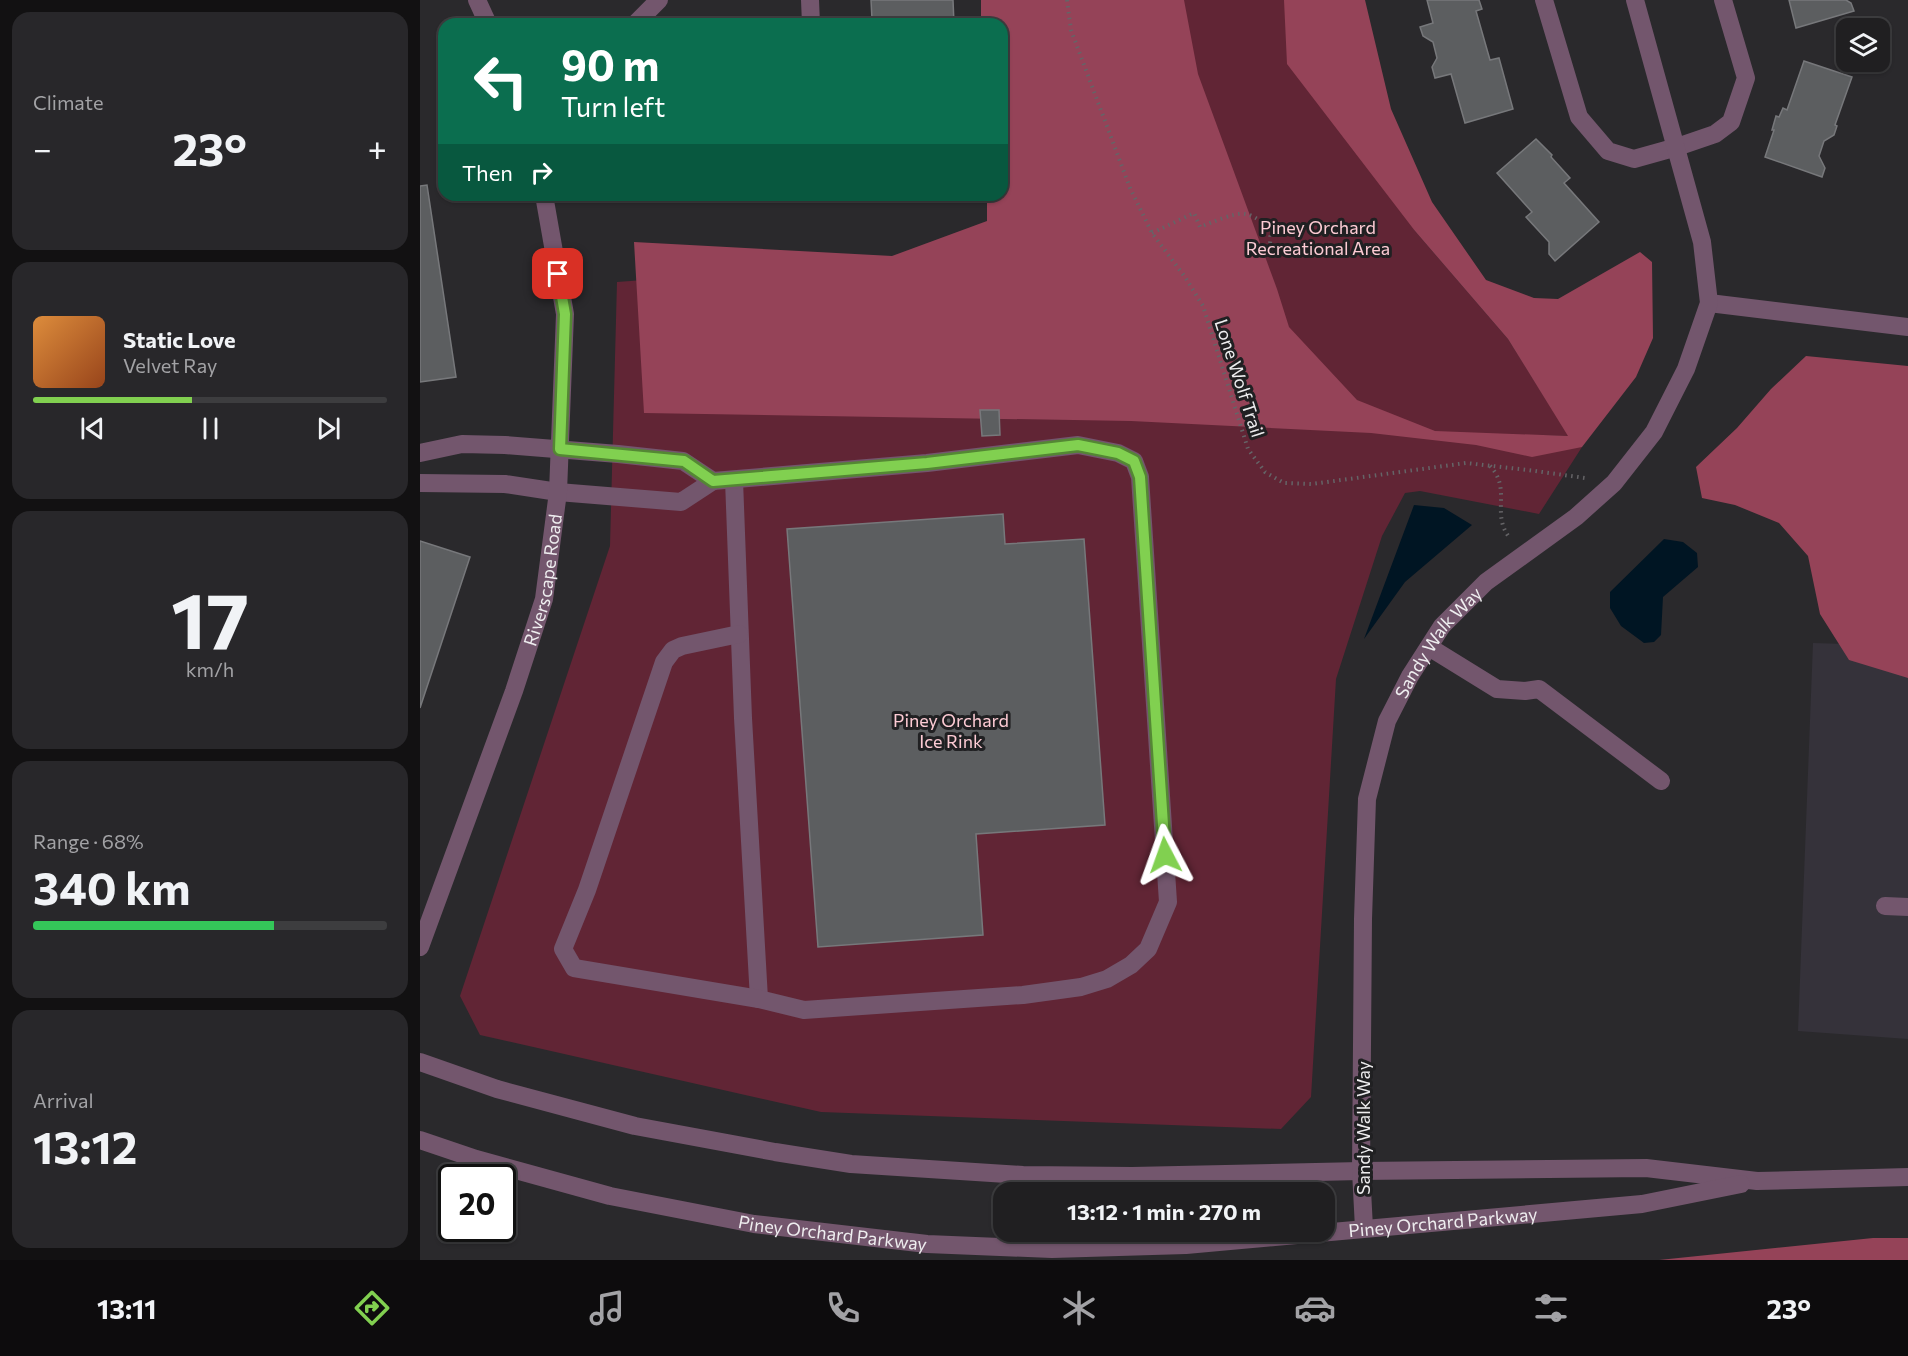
<!DOCTYPE html>
<meta charset="utf-8">
<style>
body{margin:0;font-family:Commissioner,sans-serif;background:#28272a;color:#f1f3f6;height:100vh;display:flex;flex-direction:column;font-size:22px;white-space:nowrap}
*{box-sizing:border-box;margin:0}
p{font-size:20px;color:#a2a2a5}
.icon{flex:none;width:33px;height:33px;fill:none;stroke:currentColor;stroke-width:2;stroke-linecap:round;stroke-linejoin:round}
.map{position:relative;flex:1;overflow:hidden}
.sheet{display:flex;flex-direction:column;gap:12px;padding:12px;background:#121112;width:420px}
.sheet>*{flex:none}
.banner{position:absolute;left:18px;top:18px;width:570px;height:183px;border-radius:18px;box-shadow:0 2px 4px #0004,0 0 0 2px #3d3d3f;background:#0b6e4f;color:#fff;overflow:hidden}
.fabs{position:absolute;left:1416px;top:18px;display:grid;gap:12px}
.fabs a{display:grid;place-items:center;width:54px;height:54px;border-radius:12px;background:#201f21;box-shadow:0 2px 4px #0004,0 0 0 2px #3d3d3f;font-size:30px}
.speed{position:absolute;left:18px;top:1164px;display:flex;gap:12px;font-size:30px;font-weight:700;text-align:center}
.speed>*{display:grid;place-content:center;width:78px;height:78px;border-radius:50%;background:#201f21;box-shadow:0 2px 4px #0004,0 0 0 2px #3d3d3f;line-height:1}
.speed .limit{border:3px solid #111;border-radius:9px;background:#fff;color:#111}
.pin{position:absolute;display:grid;place-items:center;width:51px;height:51px;color:#fff;margin:-26px;border-radius:12px;box-shadow:0 3px 9px #0006}
.me{position:absolute;width:66px;margin:-33px;rotate:356deg;stroke-linejoin:round;filter:drop-shadow(0 0 4px #0008)}
.turn{display:flex;align-items:center;gap:21px;height:126px;padding:0 24px;font-size:27px}
.turn .icon{width:78px;height:78px;stroke-width:2.5}
.turn b{display:block;font-size:42px;line-height:51px}
.then{display:flex;align-items:center;height:57px;padding:0 24px;background:#0003;gap:12px;font-size:22px}
.big{font-size:45px;font-weight:700;line-height:1.1}
.sheet .widget{flex:1;display:flex;flex-direction:column;justify-content:center;gap:9px;min-width:0;padding:0 21px;border-radius:18px;background:#28272a}
.sheet .dial{align-items:center;gap:0}
.dial b{font-size:78px;line-height:1}
.song{display:flex;align-items:center;gap:18px}
.cover{width:72px;height:72px;border-radius:9px;background:linear-gradient(135deg,hsl(30 70% 55%),hsl(20 70% 35%))}
.played{height:6px;border-radius:3px;background:linear-gradient(90deg,#81d050 45%,#3d3d3f 45%)}
.keys{display:flex;justify-content:space-around;direction:ltr}
.heat{display:flex;justify-content:space-between;align-items:center;font-size:33px;direction:ltr}
.charge{height:9px;border-radius:4px;background:linear-gradient(90deg,#34c759 68%,#3d3d3f 0)}
.trip{position:absolute;left:573px;top:1182px;width:342px;height:60px;border-radius:18px;background:#201f21;box-shadow:0 2px 4px #0004,0 0 0 2px #3d3d3f;font-weight:700;line-height:60px;text-align:center}
.tabs{display:flex;height:96px;justify-content:space-around;align-items:center;background:#0d0c0d;color:#a2a2a5}
.tabs .icon{width:42px;height:42px}
.tabs .active{color:#81d050}
.tabs b{font-size:27px;color:#f1f3f6}
main{display:flex;flex:1;min-height:0}
.map>svg:first-child{display:block}
.built{fill:#35323a}
.green{fill:#612535}
.forest{fill:#954358}
.water{fill:#001523}
.building{fill:#5c5e60;stroke:#77787b;stroke-width:1.5}
.lines{fill:none;stroke-linecap:round;stroke-linejoin:round}
.path{stroke:#656467;stroke-width:4;stroke-dasharray:1.5 4.5;stroke-linecap:butt}
.minor{stroke:#73566d;stroke-width:18}
.route-casing{stroke:#548734;stroke-width:15}
.route{stroke:#81d050;stroke-width:10}
.labels{text-anchor:middle;dominant-baseline:central;stroke-width:6;stroke-linejoin:round;paint-order:stroke}
.park-label{font-size:18px;fill:#fdcbd4;stroke:#202022}
.street-label{font-size:18px;fill:#eeedef;stroke:#202022}
</style>
<main>
<section class="sheet">
<div class="widget"><p>Climate</p>
<div class="heat"><a>−</a><b class="big">23°</b><a>+</a></div>
</div>
<div class="widget">
<div class="song"><i class="cover"></i><div><b>Static Love</b><p>Velvet Ray</p></div></div>
<div class="played"></div>
<div class="keys"><svg class="icon" aria-label="previous" viewBox="0 0 24 24"><path d="M18 5L8 12l10 7zM5 5v14"/></svg><svg class="icon" aria-label="pause" viewBox="0 0 24 24"><path d="M8 5v14M16 5v14"/></svg><svg class="icon" aria-label="next" viewBox="0 0 24 24"><path d="M6 5l10 7-10 7zM19 5v14"/></svg></div>
</div>
<div class="widget dial"><b>17</b><p>km/h</p></div>
<div class="widget"><p>Range · 68%</p><b class="big">340 km</b><div class="charge"></div></div>
<div class="widget"><p>Arrival</p><b class="big">13:12</b></div>
</section>
<div class="map">
<svg width="1488" height="1260" viewBox="0 0 1488 1260">
<rect width="100%" height="100%" fill="#2a292c"/>
<!-- built -->
<path class="built" d="M1393,643L1488,646V1039L1378,1031Z"/>
<!-- green -->
<path class="green" d="M725,0H879L995,231L1088,339L1149,436L1090,435L1162,447L1119,514L1000,491L985,493L962,536L916,679L891,1097L861,1129L401,1112L60,1035L40,996L190,546L197,282L709,244Z"/>
<!-- forest -->
<path class="forest" d="M561,0H764L778,74L857,289L869,327L937,400L1015,431L1148,436L1088,339L995,231L867,64L864,0H945L971,109L1012,202L1066,280L1114,298L1138,299L1220,252L1232,262L1233,338L1216,377L1162,447L1112,457L1056,445L951,433L711,421L224,413L214,242L472,256L567,221V195H582V24H561Z
M1386,356L1488,366V678L1429,660L1400,614L1388,556L1359,523L1315,505L1282,498L1276,467L1317,428L1351,389Z
M1453,1238H1488V1260H1239Z"/>
<!-- water -->
<path class="water" d="M994,505L1024,508L1052,525L985,582L944,639Z
M1244,539L1263,542L1277,553L1278,567L1243,597L1241,635L1234,642L1224,643L1201,626L1190,608V592Z"/>
<!-- building -->
<path class="building" d="M451,0H533L534,24H465V19H452Z
M1007,0H1059L1062,9L1056,11L1070,60L1079,58L1093,109L1045,123L1031,74L1015,78L1012,67L1017,58L1013,42L1003,36L1000,27L1013,23Z
M1369,0H1426L1431,3L1434,11L1376,28Z
M1384,61L1432,77L1415,125L1417,126L1414,135L1404,141L1399,156L1405,168L1402,177L1345,157L1354,130H1352L1356,116L1359,117L1363,108L1367,110Z
M1116,139L1132,155L1131,157L1150,178L1144,183L1179,222L1135,261L1129,254V242L1106,217L1112,212L1077,173Z
M7,185L36,377L0,382V186Z
M560,410H579L580,435L562,436Z
M583,514L585,544L664,539L685,825L556,834L563,935L398,947L367,529Z
M0,541L50,557L0,708Z"/>
<g class="lines">
<!-- path -->
<path class="path" d="M647,0L651,30L710,188L732,233L765,277L783,306L828,449L845,472L864,483L892,484L1046,463L1108,470L1165,478
M732,233L774,213L780,227C791,223 814,212 825,214C834,215 849,225 850,234C851,238 850,244 849,248
M1070,466C1092,489 1071,513 1089,537"/>
<!-- minor -->
<g class="minor">
<path d="M57,0L68,24"/>
<path d="M390,0L391,24"/>
<path d="M1124,0L1159,117L1188,151L1214,159L1257,147L1295,134L1311,122L1326,78L1303,0"/>
<path d="M215,24L239,0"/>
<path d="M1289,303L1488,327"/>
<path d="M0,453L42,444L85,445L198,454L263,461L293,481L261,502L138,492L85,484L0,483"/>
<path d="M314,480L323,718L339,999"/>
<path d="M293,481L507,463L658,445L698,453L714,461L720,477L748,902L728,949L711,965L687,979L661,987L603,995L384,1010L339,999L154,968L143,949L167,890L244,662L253,650L262,646L319,634"/>
<path d="M1009,647L1077,689L1105,691L1119,689L1241,781"/>
<path d="M1465,906L1488,907"/>
<path id="s1" d="M0,947L94,691L124,599L138,492L145,314L124,195"/>
<path d="M0,1062L77,1089L215,1126L355,1152L431,1164L603,1175L712,1176L941,1171L1226,1168L1337,1181L1488,1177"/>
<path id="s2" d="M0,1140L56,1159L190,1196L334,1224L507,1244L632,1249L766,1245L1222,1204L1321,1184"/>
<path id="s3" d="M944,1228L941,1171L943,919L947,799L967,721L990,676L1022,626L1066,582L1156,517L1194,483L1234,432L1266,369L1289,303L1282,242L1215,0"/>
</g>
</g>
<g class="lines">
<defs>
<path id="route" d="M138,274L145,314L140,449L264,461L293,481L507,463L658,445L698,453L714,461L720,477L745,855"/>
</defs>
<!-- route casing -->
<use href="#route" class="route-casing"/>
<!-- route -->
<use href="#route" class="route"/>
</g>
<g class="labels">
<!-- park labels -->
<g class="park-label">
<text x="898" y="227">Piney Orchard<tspan x="898" dy="21">Recreational Area</tspan></text>
<text x="531" y="720">Piney Orchard<tspan x="531" dy="21">Ice Rink</tspan></text>
</g>
<!-- street labels -->
<g class="street-label">
<text transform="translate(820 378) rotate(72)">Lone Wolf Trail</text>
<text stroke="none"><textPath href="#s1" startOffset="388">Riverscape Road</textPath></text>
<text stroke="none"><textPath href="#s3" startOffset="604">Sandy Walk Way</textPath></text>
<text transform="translate(943 1128) rotate(-90)">Sandy Walk Way</text>
<text stroke="none"><textPath href="#s2" startOffset="1036">Piney Orchard Parkway</textPath></text>
<text stroke="none"><textPath href="#s2" startOffset="424">Piney Orchard Parkway</textPath></text>
</g>
</g>
</svg>
<div class="fabs">
<a><svg class="icon" aria-label="layers" viewBox="0 0 24 24"><path d="M12 4l9 5-9 5-9-5zM3 14l9 5 9-5"/></svg></a>
</div>
<div class="speed"><div class="limit">20</div></div>
<div class="pin" style="left:138px;top:274px;background:#d93025"><svg class="icon" aria-label="arrive" viewBox="0 0 24 24"><path d="M6 21V4h12l-3 4 3 4H6"/></svg></div>
<svg class="me" style="left:745px;top:855px" viewBox="-20 -20 40 40"><path d="M0-17L14 15 0 8-14 15z" fill="#81d050" stroke="#fff" stroke-width="4"/></svg>
<div class="trip">13:12 · 1 min · 270 m</div>
<div class="banner">
<div class="turn"><svg class="icon" aria-label="left" viewBox="0 0 24 24"><path d="M17 20v-9H6M10 6l-5 5 5 5"/></svg><div><b>90 m</b>Turn left</div></div>
<div class="then">Then<svg class="icon" aria-label="right" viewBox="0 0 24 24"><path d="M7 20v-9h11M14 6l5 5-5 5"/></svg></div>
</div>
</div>
</main>
<nav class="tabs">
<b>13:11</b>
<svg class="icon active" aria-label="directions" viewBox="0 0 24 24"><path d="M12 3l9 9-9 9-9-9zM9 14v-3h6M13 9l2 2-2 2"/></svg>
<svg class="icon" aria-label="music" viewBox="0 0 24 24"><path d="M9 18V5l10-2v13"/><circle cx="6" cy="18" r="3"/><circle cx="16" cy="16" r="3"/></svg>
<svg class="icon" aria-label="phone" viewBox="0 0 24 24"><path d="M5 4h4l2 5-3 2q2 4 5 5l2-3 5 2v4C11 20 4 13 5 4z"/></svg>
<svg class="icon" aria-label="climate" viewBox="0 0 24 24"><path d="M12 3v18M4 7l16 10M4 17L20 7"/></svg>
<svg class="icon" aria-label="car" viewBox="0 0 24 24"><path d="M5 17H2v-5l4-1 3-4h7l3 4 3 1v5h-3M9 17h6M6 11h13"/><circle cx="7" cy="17" r="2"/><circle cx="17" cy="17" r="2"/></svg>
<svg class="icon" aria-label="filters" viewBox="0 0 24 24"><path d="M4 7h16M4 17h16"/><circle cx="9" cy="7" r="2"/><circle cx="15" cy="17" r="2"/></svg>
<b>23°</b>
</nav>
